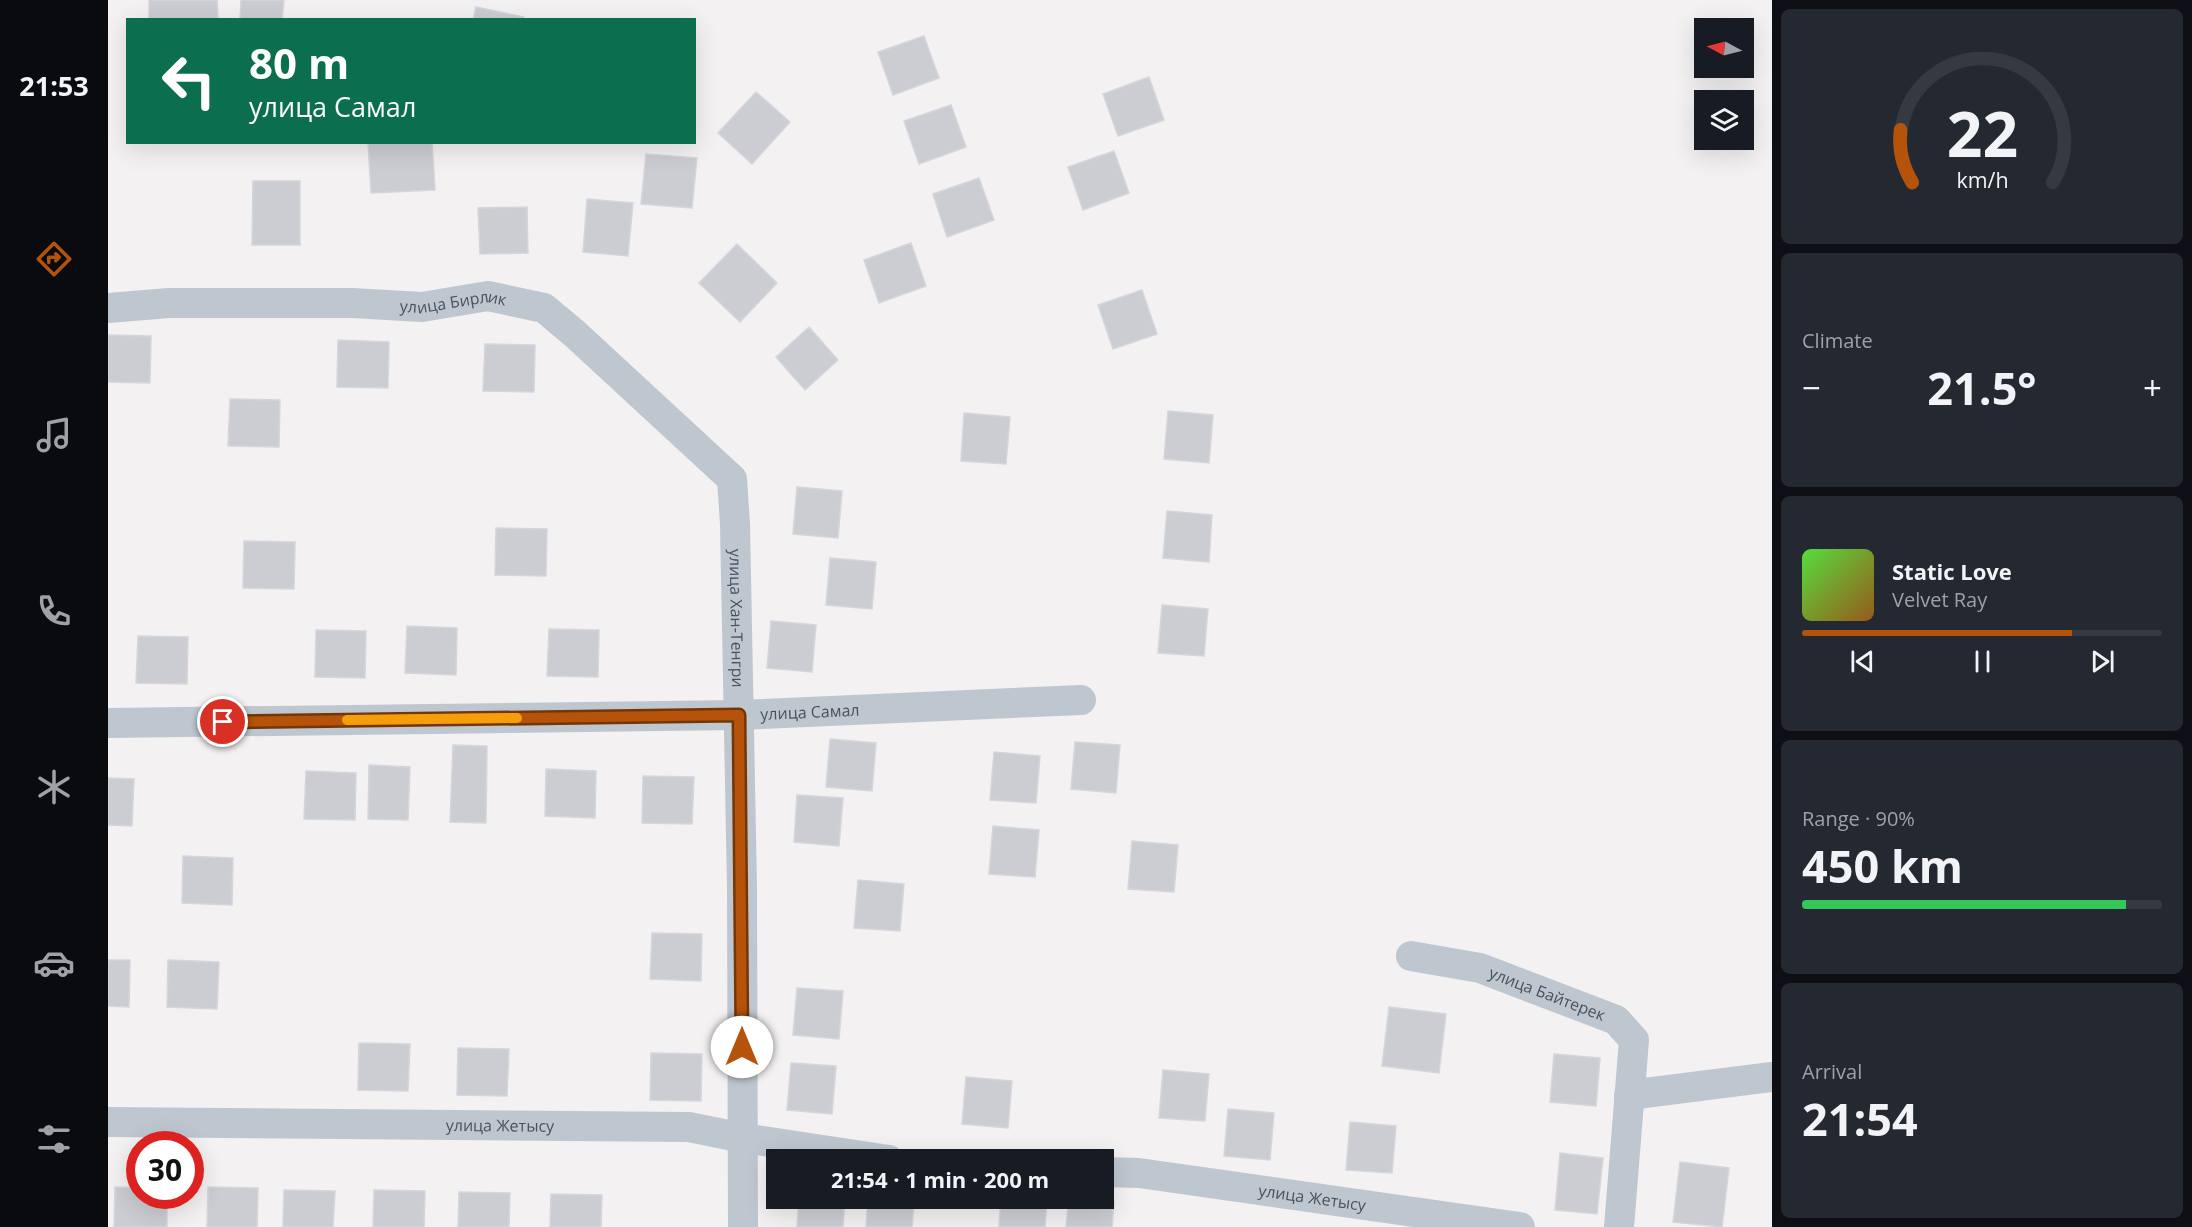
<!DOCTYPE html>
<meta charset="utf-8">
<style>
body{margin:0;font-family:"Open Sans",sans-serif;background:#242831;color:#f1f3f6;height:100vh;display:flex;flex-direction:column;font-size:22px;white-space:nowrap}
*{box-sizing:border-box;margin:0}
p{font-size:20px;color:#9ea1a6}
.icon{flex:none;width:33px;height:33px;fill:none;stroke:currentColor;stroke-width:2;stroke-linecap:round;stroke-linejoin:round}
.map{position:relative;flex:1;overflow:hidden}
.sheet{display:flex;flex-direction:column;gap:9px;padding:9px;background:#0d0f14;width:420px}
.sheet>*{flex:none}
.guide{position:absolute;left:18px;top:18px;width:570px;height:126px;border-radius:0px;box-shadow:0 6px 24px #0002;background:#0b6e4f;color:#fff;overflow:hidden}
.needle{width:39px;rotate:277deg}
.fabs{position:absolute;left:1586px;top:18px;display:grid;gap:12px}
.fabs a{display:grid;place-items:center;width:60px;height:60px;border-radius:0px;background:#171b24;box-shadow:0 6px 24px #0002;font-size:30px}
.speed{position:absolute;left:18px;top:1131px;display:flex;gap:12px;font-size:30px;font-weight:700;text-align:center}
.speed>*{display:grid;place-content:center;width:78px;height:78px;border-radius:50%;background:#171b24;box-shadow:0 6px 24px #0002;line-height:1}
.speed .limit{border:9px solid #d22;background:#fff;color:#111}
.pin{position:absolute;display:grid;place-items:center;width:51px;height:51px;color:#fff;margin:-26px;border:3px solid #fff;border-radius:50%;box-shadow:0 2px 6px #0007}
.me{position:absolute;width:66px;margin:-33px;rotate:0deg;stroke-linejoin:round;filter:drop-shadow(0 0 4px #0008)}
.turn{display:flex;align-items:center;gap:21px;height:126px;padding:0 24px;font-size:27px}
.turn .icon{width:78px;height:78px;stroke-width:2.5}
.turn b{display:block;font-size:42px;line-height:51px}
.big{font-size:45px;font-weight:700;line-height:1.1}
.sheet .widget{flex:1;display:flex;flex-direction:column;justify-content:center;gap:9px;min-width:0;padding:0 21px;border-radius:9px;background:#242831}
.sheet .dial{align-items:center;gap:0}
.dial svg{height:156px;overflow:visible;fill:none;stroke:#363941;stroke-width:7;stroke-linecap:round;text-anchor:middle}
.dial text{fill:#f1f3f6;stroke:none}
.song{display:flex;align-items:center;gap:18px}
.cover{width:72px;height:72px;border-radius:9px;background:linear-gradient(135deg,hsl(110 70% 55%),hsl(30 70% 35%))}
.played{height:6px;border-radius:3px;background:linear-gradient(90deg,#b45309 75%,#363941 75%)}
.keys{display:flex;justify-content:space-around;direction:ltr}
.heat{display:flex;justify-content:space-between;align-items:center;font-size:33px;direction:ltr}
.charge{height:9px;border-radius:4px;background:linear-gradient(90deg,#34c759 90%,#363941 0)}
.trip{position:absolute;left:658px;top:1149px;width:348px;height:60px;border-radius:0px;background:#171b24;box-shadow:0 6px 24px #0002;font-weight:700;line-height:60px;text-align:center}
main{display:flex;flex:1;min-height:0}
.menu{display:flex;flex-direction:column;width:108px;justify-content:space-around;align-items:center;background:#090b0e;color:#9ea1a6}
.menu .icon{width:42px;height:42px}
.menu .current{color:#b45309}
.menu b{font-size:27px;color:#f1f3f6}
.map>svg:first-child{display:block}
.building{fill:#cbcdd3;stroke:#d5d6dc;stroke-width:1.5}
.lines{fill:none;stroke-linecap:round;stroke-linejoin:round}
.street{stroke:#bec7d0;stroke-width:30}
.route-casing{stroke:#753606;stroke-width:15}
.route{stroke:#b45309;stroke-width:10}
.slow{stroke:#f59e0b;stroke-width:10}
.labels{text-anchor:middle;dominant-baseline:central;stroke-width:4.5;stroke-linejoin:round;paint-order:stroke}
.street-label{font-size:16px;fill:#48525f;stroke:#fff}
</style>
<main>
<nav class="menu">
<b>21:53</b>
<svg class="icon current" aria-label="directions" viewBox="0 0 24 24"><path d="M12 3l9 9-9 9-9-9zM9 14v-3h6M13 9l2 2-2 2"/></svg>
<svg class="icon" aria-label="music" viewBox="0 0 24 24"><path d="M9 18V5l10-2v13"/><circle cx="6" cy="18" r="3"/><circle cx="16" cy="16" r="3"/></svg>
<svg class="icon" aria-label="phone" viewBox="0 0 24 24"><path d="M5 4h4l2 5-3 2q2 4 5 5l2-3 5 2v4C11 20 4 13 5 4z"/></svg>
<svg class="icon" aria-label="climate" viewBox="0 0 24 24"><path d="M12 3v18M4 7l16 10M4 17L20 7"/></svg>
<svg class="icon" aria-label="car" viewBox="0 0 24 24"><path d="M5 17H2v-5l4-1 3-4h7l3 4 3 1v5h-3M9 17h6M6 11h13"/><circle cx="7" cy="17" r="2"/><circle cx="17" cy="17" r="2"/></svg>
<svg class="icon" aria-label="filters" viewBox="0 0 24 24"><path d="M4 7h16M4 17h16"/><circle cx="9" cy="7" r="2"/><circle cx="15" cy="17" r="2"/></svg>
</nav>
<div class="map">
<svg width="1664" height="1227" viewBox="0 0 1664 1227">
<rect width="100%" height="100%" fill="#f3f1f1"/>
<!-- building -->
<path class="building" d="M41,0H109L110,20H41Z
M133,0H176L174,20H132Z
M368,7L416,17V20H365Z
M816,36L831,78L785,95L770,52Z
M1041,77L1056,120L1010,136L995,94Z
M648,92L682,122L644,164L610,133Z
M843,105L858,147L811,164L796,121Z
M260,142H324L327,190L263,193Z
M1006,151L1021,193L975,210L960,167Z
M538,154L589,158L584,208L533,204Z
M871,178L886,220L839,237L825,194Z
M145,181H192V245H144Z
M479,199L525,203L520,256L475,252Z
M419,207L420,253L372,254L370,208Z
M803,243L818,286L771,303L756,260Z
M629,244L669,283L632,322L591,283Z
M1034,290L1049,334L1005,349L990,305Z
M701,327L730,360L697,390L668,357Z
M0,335L43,336L42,383L0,382Z
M230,340L281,342L280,388L229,387Z
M377,344L427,345L426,392L375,391Z
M122,399L172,400L171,447L120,446Z
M1060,411L1105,415L1101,463L1056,459Z
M856,413L902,417L898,464L853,461Z
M689,487L734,491L730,538L685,534Z
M1059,511L1104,515L1101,562L1055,558Z
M388,528L439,529L438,576L387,575Z
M136,541L187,542L186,589L135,588Z
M722,558L768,562L764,609L718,605Z
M1054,605L1100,609L1096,656L1050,653Z
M663,621L708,625L704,672L659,668Z
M299,626L349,628L348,675L297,673Z
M441,629L491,630L490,677L439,676Z
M208,630L258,631L257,678L207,677Z
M30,636L80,637L79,684L28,683Z
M722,739L768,743L764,791L718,787Z
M967,742L1012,745L1008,793L963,789Z
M345,745L379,746L378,823L342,822Z
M886,752L932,756L928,803L882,800Z
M261,765L302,767L300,820L260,819Z
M438,769L488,771L487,818L437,816Z
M198,771L248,773L247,820L196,819Z
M535,776L586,777L584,824L534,823Z
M0,778L26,779L24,826L0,825Z
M689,795L735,798L731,846L686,842Z
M885,826L931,830L927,877L881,874Z
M1024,841L1070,845L1066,892L1020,889Z
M75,856L125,858L124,905L74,903Z
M750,880L796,884L792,931L746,928Z
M544,933L594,934L593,981L542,979Z
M0,960H22L21,1007L0,1006Z
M60,960L111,962L109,1009L59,1007Z
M689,988L735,991L731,1039L685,1035Z
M1281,1007L1338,1014L1331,1073L1274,1066Z
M251,1043L302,1044L300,1091L250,1090Z
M350,1048L401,1049L399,1096L349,1095Z
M543,1053L594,1054L593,1101L542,1100Z
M1446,1054L1492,1058L1488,1106L1442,1102Z
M683,1063L728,1066L724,1114L679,1110Z
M1055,1070L1101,1074L1097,1121L1051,1118Z
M858,1077L904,1081L900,1128L854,1124Z
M1120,1109L1166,1113L1162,1160L1116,1156Z
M1242,1122L1288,1126L1284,1173L1238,1170Z
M1452,1153L1495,1158L1489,1214L1447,1210Z
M1572,1162L1621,1168L1614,1227L1565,1222Z
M7,1187L32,1188V1196H59V1227H6Z
M100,1187L150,1188L149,1227H99Z
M176,1190L227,1191L225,1227H175Z
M266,1190L317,1191L316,1227H265Z
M351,1192L402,1193L401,1227H350Z
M443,1194L494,1195L493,1227H442Z
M691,1198H737L735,1227H689Z
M760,1198L806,1202L804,1227H758Z
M893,1198L939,1200L937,1227H891Z
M961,1198L1006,1202L1004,1227H958Z"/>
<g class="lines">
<!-- street -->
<g class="street">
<path id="s1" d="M0,308L61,303H244L314,307L380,296L436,308L467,334L624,479L627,524L634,887L635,1227"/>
<path id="s2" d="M0,723L631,715L973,700"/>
<path id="s3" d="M1303,956L1372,968L1508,1020L1526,1040L1511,1227"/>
<path d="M1521,1095L1664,1077"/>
<path id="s4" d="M0,1122L581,1127L635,1138L781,1160"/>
<path id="s5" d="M996,1172L1031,1173L1412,1227"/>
</g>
</g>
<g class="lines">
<defs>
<path id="route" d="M115,722L631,715L634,1047"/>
</defs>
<!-- route casing -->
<use href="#route" class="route-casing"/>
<!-- route -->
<use href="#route" class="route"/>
<!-- slow -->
<path class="slow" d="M239,720L409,718"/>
</g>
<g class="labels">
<!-- street labels -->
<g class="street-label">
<text stroke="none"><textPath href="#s1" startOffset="346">улица Бирлик</textPath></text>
<text stroke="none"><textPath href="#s1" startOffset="832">улица Хан-Тенгри</textPath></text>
<text stroke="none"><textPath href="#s2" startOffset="702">улица Самал</textPath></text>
<text stroke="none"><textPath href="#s3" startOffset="142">улица Байтерек</textPath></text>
<text stroke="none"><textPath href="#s4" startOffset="392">улица Жетысу</textPath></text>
<text stroke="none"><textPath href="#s5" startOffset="210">улица Жетысу</textPath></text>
</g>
</g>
</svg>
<div class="fabs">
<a><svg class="needle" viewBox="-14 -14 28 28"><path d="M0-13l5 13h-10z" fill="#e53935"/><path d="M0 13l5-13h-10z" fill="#9ea1a6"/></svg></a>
<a><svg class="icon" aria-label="layers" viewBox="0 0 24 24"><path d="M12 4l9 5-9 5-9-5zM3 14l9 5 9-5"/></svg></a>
</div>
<div class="speed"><div class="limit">30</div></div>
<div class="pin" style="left:115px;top:722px;background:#d93025"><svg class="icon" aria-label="arrive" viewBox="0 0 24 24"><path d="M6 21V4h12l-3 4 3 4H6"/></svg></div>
<svg class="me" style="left:634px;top:1047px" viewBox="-20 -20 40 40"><circle r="19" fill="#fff"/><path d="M0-13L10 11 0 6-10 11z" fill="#b45309"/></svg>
<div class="trip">21:54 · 1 min · 200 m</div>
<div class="guide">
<div class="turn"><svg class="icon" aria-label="left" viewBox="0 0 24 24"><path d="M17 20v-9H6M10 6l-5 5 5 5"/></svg><div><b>80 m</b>улица Самал</div></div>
</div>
</div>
<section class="sheet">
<div class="widget dial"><svg viewBox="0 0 100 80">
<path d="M14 69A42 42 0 1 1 86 69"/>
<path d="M14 69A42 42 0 0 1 8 42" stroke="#b45309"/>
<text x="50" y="56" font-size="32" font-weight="700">22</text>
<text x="50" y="72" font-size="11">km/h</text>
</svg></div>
<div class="widget"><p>Climate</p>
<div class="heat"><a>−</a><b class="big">21.5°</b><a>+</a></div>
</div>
<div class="widget">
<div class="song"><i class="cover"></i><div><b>Static Love</b><p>Velvet Ray</p></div></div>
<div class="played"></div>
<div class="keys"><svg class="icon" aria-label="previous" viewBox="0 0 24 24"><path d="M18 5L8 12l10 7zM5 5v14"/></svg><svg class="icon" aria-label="pause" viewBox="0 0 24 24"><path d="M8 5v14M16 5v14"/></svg><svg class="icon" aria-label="next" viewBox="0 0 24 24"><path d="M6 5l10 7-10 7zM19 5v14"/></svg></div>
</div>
<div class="widget"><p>Range · 90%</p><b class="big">450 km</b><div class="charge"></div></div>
<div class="widget"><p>Arrival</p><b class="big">21:54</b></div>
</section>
</main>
